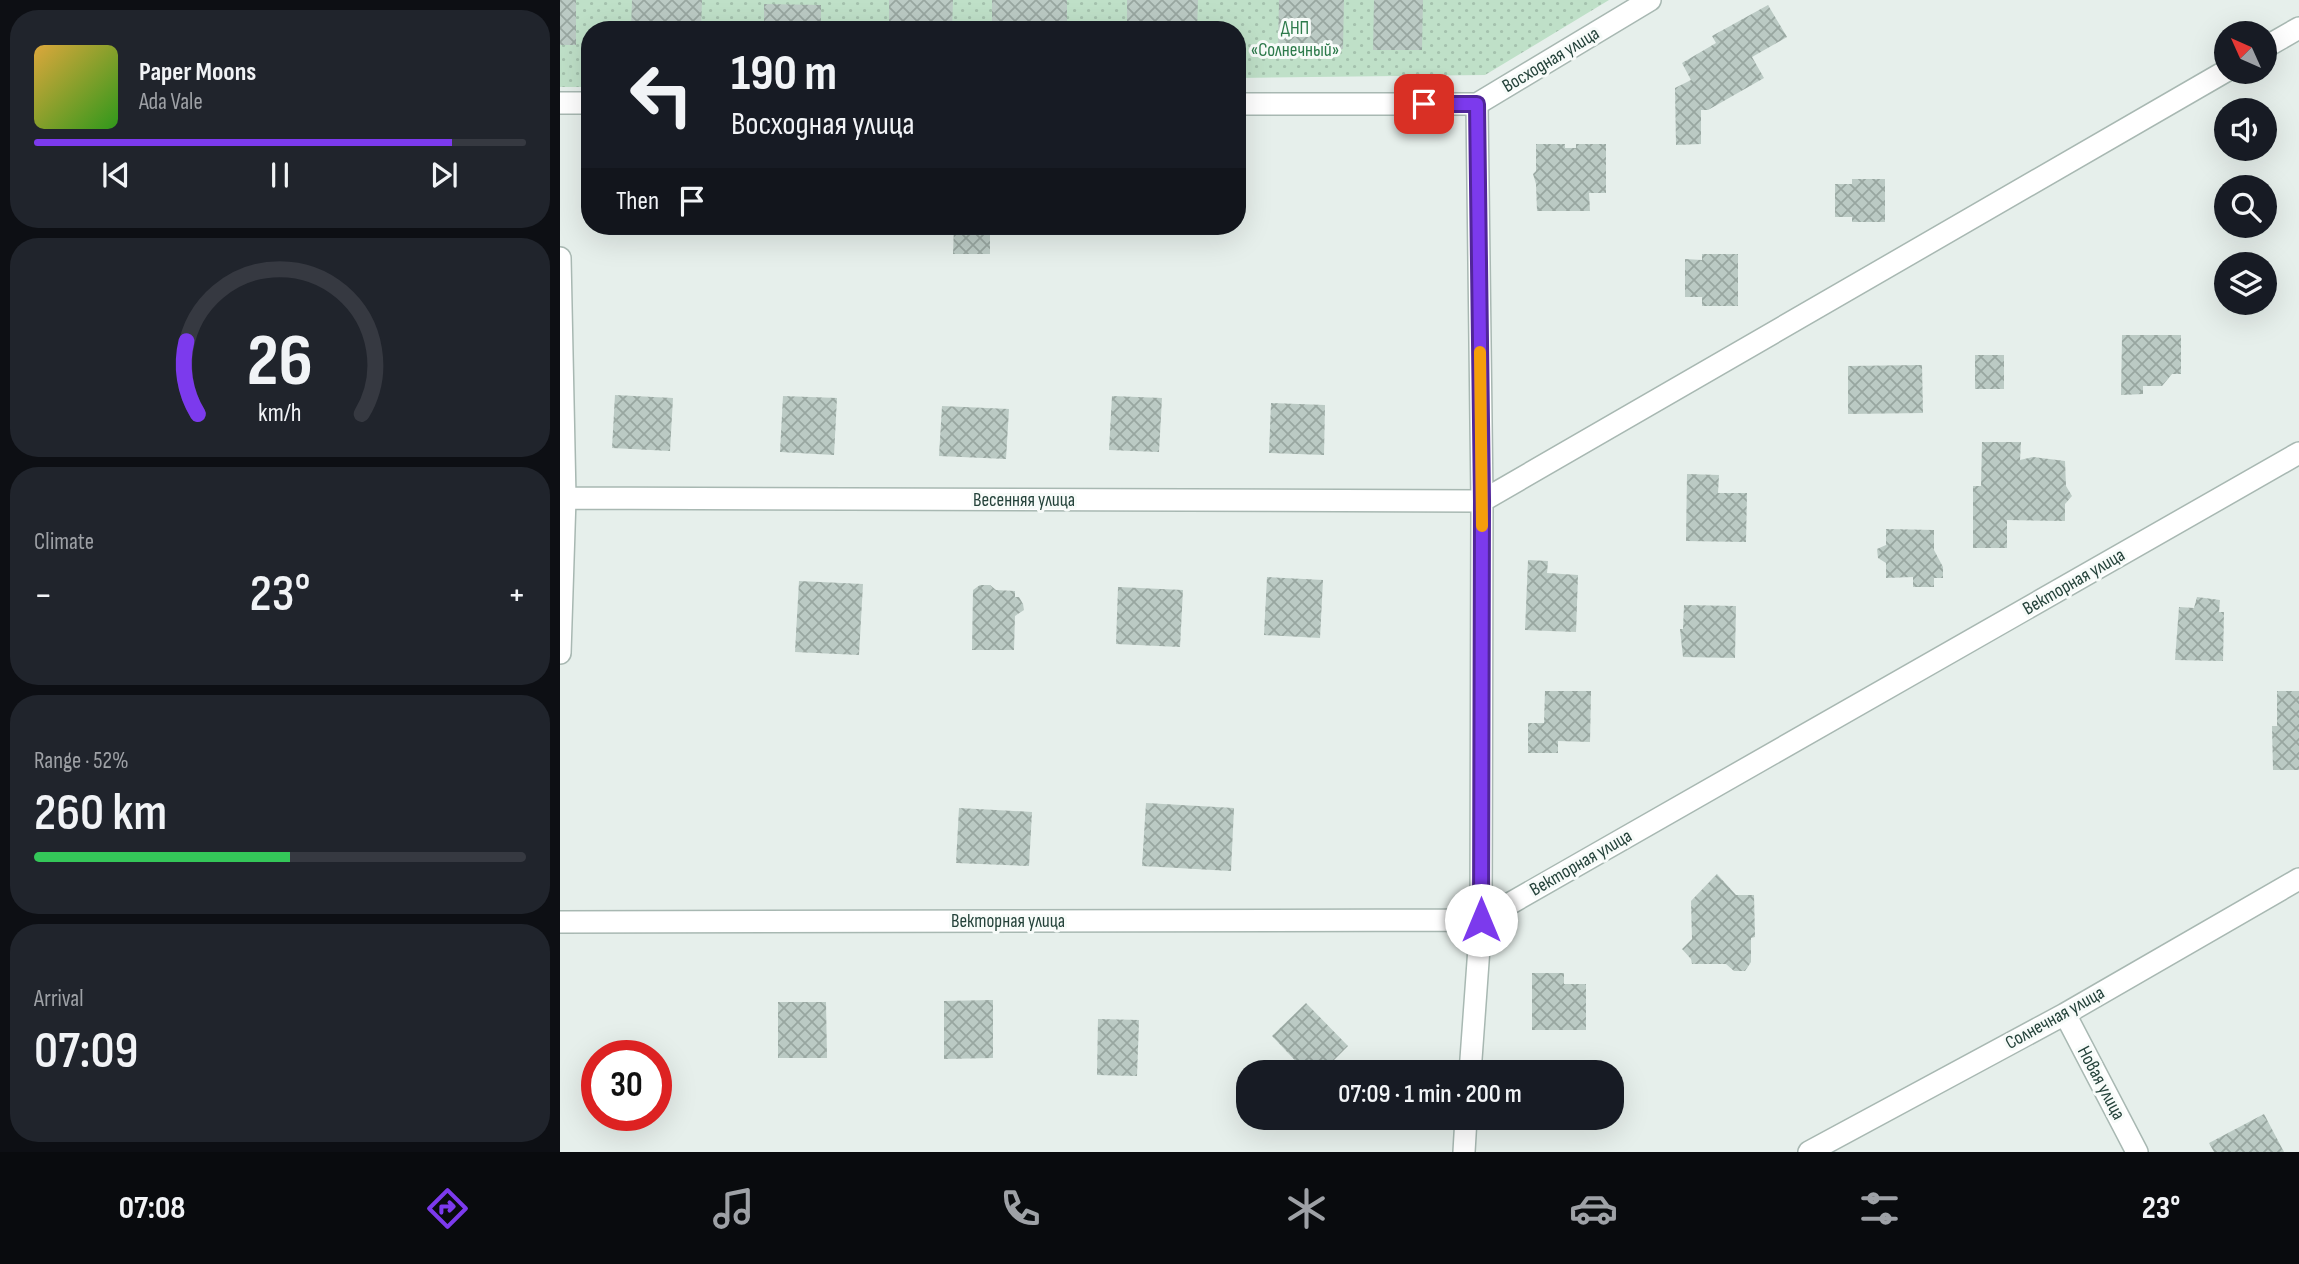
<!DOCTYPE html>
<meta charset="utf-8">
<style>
body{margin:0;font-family:"Sofia Sans Condensed",sans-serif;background:#20242c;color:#f1f3f6;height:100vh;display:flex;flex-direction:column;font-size:26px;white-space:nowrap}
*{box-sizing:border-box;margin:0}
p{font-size:23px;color:#9ea1a6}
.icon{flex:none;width:38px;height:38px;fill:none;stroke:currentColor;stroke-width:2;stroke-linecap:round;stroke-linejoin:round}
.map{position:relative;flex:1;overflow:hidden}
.sheet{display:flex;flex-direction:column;gap:10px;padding:10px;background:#0d0f14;width:560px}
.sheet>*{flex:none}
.hud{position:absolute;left:21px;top:21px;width:665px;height:214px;border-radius:28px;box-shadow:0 7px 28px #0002;background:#171b24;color:#f1f3f6;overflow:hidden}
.needle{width:46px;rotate:315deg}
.fabs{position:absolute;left:1654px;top:21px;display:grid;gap:14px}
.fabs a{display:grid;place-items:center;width:63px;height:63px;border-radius:50%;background:#171b24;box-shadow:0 7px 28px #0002;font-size:35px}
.speed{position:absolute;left:21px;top:1040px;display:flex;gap:14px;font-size:35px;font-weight:700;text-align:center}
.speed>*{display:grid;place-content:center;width:91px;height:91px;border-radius:50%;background:#171b24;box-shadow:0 7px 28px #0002;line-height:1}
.speed .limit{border:10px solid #d22;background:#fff;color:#111}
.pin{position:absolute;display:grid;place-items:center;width:60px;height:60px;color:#fff;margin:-30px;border-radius:14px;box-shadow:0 4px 10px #0006}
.me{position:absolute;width:77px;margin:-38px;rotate:0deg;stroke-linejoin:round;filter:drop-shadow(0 0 5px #0008)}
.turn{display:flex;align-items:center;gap:24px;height:147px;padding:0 35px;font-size:32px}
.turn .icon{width:91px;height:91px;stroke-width:2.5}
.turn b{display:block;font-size:49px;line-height:60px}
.then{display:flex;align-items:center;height:66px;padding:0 35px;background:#0003;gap:14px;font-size:26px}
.big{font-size:52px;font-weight:600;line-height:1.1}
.sheet .tile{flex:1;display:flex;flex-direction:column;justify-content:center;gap:10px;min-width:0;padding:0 24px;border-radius:28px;background:#20242c}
.sheet .dial{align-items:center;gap:0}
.dial svg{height:182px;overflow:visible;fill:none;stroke:#363941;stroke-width:7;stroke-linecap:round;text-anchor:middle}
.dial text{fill:#f1f3f6;stroke:none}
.song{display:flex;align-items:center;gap:21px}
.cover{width:84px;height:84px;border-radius:10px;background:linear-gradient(135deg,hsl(40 70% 55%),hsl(110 70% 35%))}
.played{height:7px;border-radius:4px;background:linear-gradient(90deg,#7c3aed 85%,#363941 85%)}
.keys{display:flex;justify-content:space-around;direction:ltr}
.heat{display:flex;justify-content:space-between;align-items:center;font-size:38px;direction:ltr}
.charge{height:10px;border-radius:5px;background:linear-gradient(90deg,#34c759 52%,#363941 0)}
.trip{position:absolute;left:676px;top:1060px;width:388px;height:70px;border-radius:28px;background:#171b24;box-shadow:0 7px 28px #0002;font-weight:600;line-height:70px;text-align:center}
.tab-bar{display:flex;height:112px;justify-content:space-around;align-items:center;background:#090b0e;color:#9ea1a6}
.tab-bar .icon{width:49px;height:49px}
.tab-bar .current{color:#7c3aed}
.tab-bar b{font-size:32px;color:#f1f3f6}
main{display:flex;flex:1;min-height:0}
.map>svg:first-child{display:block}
.grass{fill:url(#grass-dots)}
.building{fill:url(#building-cross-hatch)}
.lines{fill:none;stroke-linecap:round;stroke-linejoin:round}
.minor-casing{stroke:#a8b8b2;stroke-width:24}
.minor{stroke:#fff;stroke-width:21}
.route-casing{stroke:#51269a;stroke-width:18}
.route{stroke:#7c3aed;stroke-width:12}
.slow{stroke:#f59e0b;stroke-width:12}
.labels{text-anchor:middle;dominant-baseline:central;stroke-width:6;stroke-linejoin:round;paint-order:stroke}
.park-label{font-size:19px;fill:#2d7a4b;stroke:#f7fbf9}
.street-label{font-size:19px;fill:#24423a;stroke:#f7fbf9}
</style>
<main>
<section class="sheet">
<div class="tile">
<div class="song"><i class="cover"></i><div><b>Paper Moons</b><p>Ada Vale</p></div></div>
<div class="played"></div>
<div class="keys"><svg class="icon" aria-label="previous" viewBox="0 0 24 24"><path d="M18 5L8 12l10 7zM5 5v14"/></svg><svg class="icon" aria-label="pause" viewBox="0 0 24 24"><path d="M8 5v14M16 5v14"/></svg><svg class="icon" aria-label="next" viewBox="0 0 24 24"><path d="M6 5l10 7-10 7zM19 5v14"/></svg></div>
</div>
<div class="tile dial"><svg viewBox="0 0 100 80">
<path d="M14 69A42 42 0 1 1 86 69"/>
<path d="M14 69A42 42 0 0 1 9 37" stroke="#7c3aed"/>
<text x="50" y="56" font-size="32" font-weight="700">26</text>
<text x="50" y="72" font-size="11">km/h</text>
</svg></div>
<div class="tile"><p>Climate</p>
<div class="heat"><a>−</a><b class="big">23°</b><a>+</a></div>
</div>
<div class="tile"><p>Range · 52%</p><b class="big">260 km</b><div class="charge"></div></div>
<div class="tile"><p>Arrival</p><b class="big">07:09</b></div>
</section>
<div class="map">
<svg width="1739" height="1152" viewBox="0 0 1739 1152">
<defs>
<pattern id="grass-dots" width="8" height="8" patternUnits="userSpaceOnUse" patternTransform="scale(1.75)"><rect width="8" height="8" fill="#bfe0c8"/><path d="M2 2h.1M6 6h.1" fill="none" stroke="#a4c1ad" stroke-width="1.8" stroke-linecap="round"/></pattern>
<pattern id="building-cross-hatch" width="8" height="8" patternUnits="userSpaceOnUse" patternTransform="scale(1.75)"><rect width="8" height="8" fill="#bbcac4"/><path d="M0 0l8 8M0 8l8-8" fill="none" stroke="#98a6a0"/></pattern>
</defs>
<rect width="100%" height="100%" fill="#e6efeb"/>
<!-- grass -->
<path class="grass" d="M0,0H1049L925,75L677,78V30H30V87H0Z"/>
<!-- building -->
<path class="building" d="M0,0H16V45H0Z
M72,0H142L141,30H71Z
M329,0H393L392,30H329Z
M432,0H507V30H432Z
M567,0H638L637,30H567Z
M719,0H784L783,49H718Z
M814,0H863L862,50H813Z
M204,4L261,5V30H204Z
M1208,5L1227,37L1192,57L1204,78L1148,110H1141V144L1116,145L1115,88L1131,80L1122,63L1156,43L1152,36Z
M976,144H1005V148H1016V144H1046V193H1029L1030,211H977L976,184L973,174L976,171Z
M1292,179H1325V222H1292V217H1275V184H1292Z
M394,226H430V254H393Z
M1142,254H1178V306H1142V297H1125V259L1142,260Z
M1562,335H1621V374H1612L1602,386H1583V394L1561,395Z
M1415,355H1444V389H1415Z
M1362,365L1363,413L1288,414V366Z
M55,395L113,398L110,451L52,448Z
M223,396L277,398L274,455L220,452Z
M552,396L602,398L599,452L549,450Z
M711,403L765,405L764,455L709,453Z
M382,406L449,409L446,459L379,456Z
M1422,442H1461L1460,460L1473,457L1505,461L1506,486L1512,496L1505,504V521L1447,520V548H1413V486H1421Z
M1127,474L1159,475L1158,493H1187L1186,542L1126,541Z
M1326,529L1374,530V550L1383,567V578H1374V587H1353V577L1326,578V563L1318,558L1317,549L1326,545Z
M968,560L988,561L987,573L1018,575L1016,632L965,630Z
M707,577L763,580L760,638L704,635Z
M239,581L303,584L299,655L235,652Z
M420,585H430L436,590L455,591V597H459L463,604L464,610L455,616L454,650H412L413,590Z
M558,587L623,590L620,647L556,644Z
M1637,597L1660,600L1659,612H1664L1663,661L1615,660L1619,607L1634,608Z
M1124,605L1176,606L1175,658L1123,657L1120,629H1123Z
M985,691H1031L1030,742L998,741V753H968V723H984Z
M1717,691H1739V770H1713L1712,726H1717Z
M586,803L674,808L671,871L582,866Z
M399,808L472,812L469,866L396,863Z
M1157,874L1176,895H1194L1195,937L1191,938V962L1185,971H1174L1166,964H1132L1131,959L1122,949L1132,939L1131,901Z
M972,973H1004V984H1026V1030H972Z
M433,1000V1058L384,1059V1001Z
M218,1002H266L267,1058H218Z
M746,1003L788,1046L761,1073H747L712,1036Z
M538,1019L579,1020L577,1076L537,1075Z
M1704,1114L1724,1152H1654L1649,1143Z"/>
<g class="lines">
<defs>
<path id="minor" d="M1704,48L1739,28
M0,103H30
M677,104H917L1090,0
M0,258L5,498L0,653
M5,498L922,501L1666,71
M0,922L921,920L1739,453
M1505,1014L1577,1152
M910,1073L921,920L922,501L917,104
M904,1152L906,1118
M1249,1152L1505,1014L1739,879"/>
</defs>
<!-- minor casing -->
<use href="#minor" class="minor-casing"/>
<!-- minor -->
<use href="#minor" class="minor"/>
</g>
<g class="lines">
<defs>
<path id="route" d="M864,104H917L922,501L921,920"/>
</defs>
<!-- route casing -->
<use href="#route" class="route-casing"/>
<!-- route -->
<use href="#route" class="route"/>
<!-- slow -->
<path class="slow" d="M920,352L922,526"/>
</g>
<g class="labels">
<!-- park labels -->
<g class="park-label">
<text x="735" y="28">ДНП<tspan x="735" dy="22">«Солнечный»</tspan></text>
</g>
<!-- street labels -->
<g class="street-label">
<text transform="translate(991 60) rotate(-31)">Восходная улица</text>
<text x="464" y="500">Весенняя улица</text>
<text transform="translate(1514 582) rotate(-30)">Векторная улица</text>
<text transform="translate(1021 863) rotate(-30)">Векторная улица</text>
<text x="448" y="921">Векторная улица</text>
<text transform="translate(1495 1018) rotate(-29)">Солнечная улица</text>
<text transform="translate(1541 1083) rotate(62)">Новая улица</text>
</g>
</g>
</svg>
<div class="fabs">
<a><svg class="needle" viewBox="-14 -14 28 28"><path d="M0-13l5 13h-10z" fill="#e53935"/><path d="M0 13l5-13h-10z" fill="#9ea1a6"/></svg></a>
<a><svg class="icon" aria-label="sound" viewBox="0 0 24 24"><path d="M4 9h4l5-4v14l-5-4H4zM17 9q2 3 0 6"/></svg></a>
<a><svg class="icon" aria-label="search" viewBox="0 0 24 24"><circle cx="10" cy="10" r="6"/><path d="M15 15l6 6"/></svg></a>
<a><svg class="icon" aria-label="layers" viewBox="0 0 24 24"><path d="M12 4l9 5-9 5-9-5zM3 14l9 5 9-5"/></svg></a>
</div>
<div class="speed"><div class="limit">30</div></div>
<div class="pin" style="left:864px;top:104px;background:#d93025"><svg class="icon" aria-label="arrive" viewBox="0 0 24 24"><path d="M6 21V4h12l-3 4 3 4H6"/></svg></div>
<svg class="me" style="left:921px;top:920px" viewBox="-20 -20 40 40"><circle r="19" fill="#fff"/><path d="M0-13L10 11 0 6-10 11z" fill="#7c3aed"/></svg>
<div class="trip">07:09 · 1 min · 200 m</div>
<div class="hud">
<div class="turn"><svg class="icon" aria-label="left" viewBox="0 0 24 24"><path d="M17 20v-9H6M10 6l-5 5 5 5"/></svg><div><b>190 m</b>Восходная улица</div></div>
<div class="then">Then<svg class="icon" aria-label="arrive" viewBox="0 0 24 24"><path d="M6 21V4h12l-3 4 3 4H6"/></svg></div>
</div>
</div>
</main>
<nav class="tab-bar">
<b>07:08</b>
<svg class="icon current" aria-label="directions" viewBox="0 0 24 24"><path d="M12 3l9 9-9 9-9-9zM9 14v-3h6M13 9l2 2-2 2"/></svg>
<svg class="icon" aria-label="music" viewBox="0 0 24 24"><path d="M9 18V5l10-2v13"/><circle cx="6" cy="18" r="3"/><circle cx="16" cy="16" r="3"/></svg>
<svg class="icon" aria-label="phone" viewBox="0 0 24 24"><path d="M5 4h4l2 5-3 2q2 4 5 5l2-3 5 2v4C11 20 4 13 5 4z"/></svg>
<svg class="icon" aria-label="climate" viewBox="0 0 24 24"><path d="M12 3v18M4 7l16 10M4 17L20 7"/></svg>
<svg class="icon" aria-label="car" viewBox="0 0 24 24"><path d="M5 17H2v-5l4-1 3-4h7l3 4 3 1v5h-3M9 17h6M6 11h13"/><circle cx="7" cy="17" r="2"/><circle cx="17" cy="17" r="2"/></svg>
<svg class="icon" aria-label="filters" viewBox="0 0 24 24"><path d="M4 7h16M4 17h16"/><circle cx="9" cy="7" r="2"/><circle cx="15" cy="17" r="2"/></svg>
<b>23°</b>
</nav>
